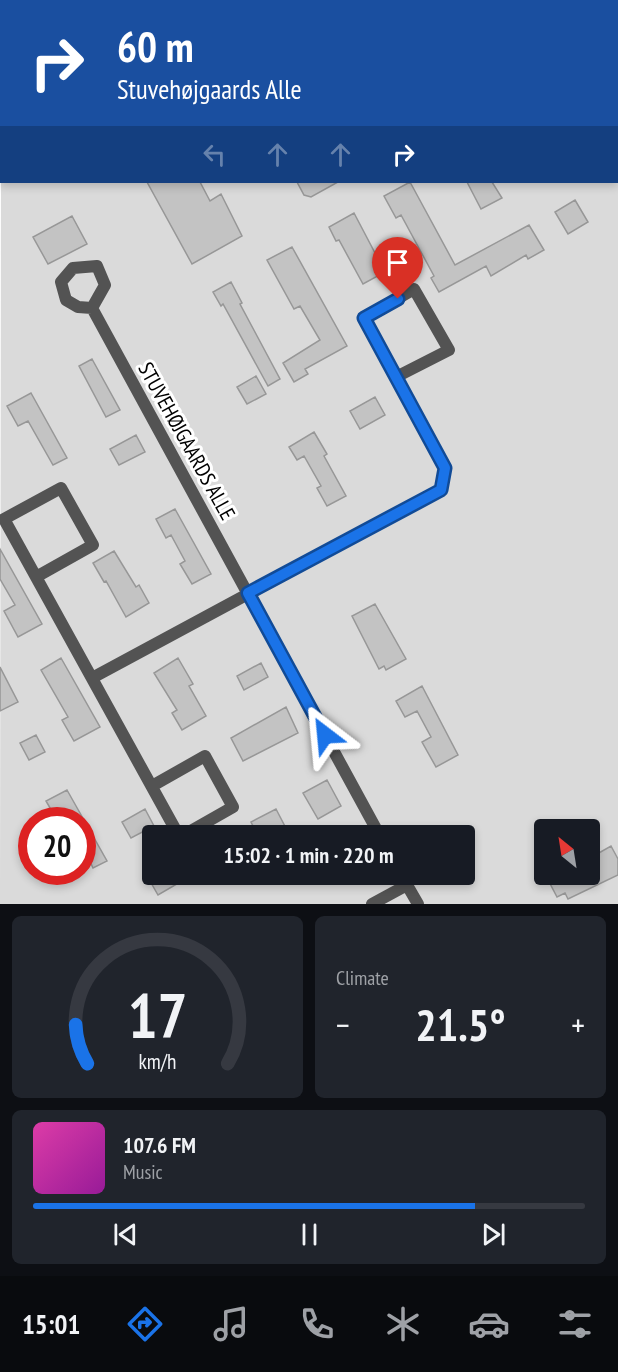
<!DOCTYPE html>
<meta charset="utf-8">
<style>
body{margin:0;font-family:"PT Sans Narrow",sans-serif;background:#20242c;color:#f1f3f6;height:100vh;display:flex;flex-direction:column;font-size:22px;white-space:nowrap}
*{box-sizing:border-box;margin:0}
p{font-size:20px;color:#9ea1a6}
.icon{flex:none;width:33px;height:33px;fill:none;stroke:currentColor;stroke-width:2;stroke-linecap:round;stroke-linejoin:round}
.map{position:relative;height:904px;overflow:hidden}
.sheet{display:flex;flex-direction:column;gap:12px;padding:12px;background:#0d0f14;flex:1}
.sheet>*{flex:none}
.banner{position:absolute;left:0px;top:0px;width:618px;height:183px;box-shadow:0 3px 9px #0003;background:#1a4fa0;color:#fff;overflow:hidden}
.needle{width:39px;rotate:330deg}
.tools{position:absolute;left:534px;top:819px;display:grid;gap:12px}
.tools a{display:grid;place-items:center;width:66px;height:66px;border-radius:6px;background:#171b24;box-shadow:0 3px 9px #0003;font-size:30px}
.speed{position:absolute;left:18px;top:807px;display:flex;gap:12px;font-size:30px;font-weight:700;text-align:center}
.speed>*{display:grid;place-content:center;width:78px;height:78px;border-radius:50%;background:#171b24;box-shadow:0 3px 9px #0003;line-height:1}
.speed .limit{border:9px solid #d22;background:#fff;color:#111}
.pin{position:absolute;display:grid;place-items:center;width:51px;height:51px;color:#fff;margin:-62px -26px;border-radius:50% 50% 50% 0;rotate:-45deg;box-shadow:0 0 6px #0007}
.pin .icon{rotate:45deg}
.me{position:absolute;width:66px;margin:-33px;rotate:331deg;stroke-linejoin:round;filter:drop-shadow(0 0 4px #0008)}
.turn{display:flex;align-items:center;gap:21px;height:126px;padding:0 18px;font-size:27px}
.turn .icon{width:78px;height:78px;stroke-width:2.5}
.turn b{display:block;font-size:42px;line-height:51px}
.lanes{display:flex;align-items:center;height:57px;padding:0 18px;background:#0003;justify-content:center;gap:30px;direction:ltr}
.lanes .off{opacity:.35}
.big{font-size:45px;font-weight:700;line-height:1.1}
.sheet .card{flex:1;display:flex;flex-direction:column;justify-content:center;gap:9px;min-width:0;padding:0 21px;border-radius:9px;background:#20242c}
.sheet .dial{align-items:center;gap:0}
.dial svg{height:156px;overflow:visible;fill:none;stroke:#363941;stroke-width:7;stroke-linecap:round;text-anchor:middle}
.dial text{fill:#f1f3f6;stroke:none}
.song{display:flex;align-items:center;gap:18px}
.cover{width:72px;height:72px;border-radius:9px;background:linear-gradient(135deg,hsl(320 70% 55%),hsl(300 70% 35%))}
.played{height:6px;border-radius:3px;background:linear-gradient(90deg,#1a73e8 80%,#363941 80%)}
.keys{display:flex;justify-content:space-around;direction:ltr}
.heat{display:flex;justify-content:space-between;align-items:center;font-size:33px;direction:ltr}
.sheet .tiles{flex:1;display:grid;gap:12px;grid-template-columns:1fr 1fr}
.card:last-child{grid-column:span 2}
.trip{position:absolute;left:142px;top:825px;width:333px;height:60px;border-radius:6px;background:#171b24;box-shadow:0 3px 9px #0003;font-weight:700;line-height:60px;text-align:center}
.dock{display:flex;height:96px;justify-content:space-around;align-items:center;background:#090b0e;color:#9ea1a6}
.dock .icon{width:42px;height:42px}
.dock .on{color:#1a73e8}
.dock b{font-size:27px;color:#f1f3f6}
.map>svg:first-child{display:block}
.green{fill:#dadada;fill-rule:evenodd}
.building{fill:#c3c3c3;stroke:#979797;stroke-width:1.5}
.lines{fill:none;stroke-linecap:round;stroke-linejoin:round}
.service{stroke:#535353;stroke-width:12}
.tertiary{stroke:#535353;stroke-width:12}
.route-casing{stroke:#114b97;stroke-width:15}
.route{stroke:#1a73e8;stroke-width:10}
.labels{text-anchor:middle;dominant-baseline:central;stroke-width:6;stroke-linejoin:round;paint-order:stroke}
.street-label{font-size:21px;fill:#000;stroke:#fff}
</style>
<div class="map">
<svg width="618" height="904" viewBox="0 0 618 904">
<rect width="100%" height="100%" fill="#fff"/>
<!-- green -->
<path class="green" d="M103,0H457V1H102Z
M618,50V904H0L1,163L2,182H616ZM32,820H82V872H32ZM544,830H590V874H544ZM153,836H465V874H153Z"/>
<!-- building -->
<path class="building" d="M147,182H200L210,201L221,194L242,236L192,264Z
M297,182H338L311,197L304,195Z
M410,182L455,265L529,225L544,250L528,259L526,255L491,276L486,266L439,292L431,278L434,276L401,215L396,218L384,196Z
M467,182H492L502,198L481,209Z
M575,200L588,222L568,234L555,212Z
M354,213L385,272L363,284L339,240L336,241L329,227Z
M72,216L87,244L48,264L33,237Z
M292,247L347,346L305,369L308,374L294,382L283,363L320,340L300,306L294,309L267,260Z
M231,282L242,303L240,304L280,379L268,386L223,304L221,306L213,292Z
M92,359L120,410L106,417L79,366Z
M256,376L266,394L247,404L237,387Z
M31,393L67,458L53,465L28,421L18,426L7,406Z
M375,397L385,415L360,429L350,411Z
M314,432L327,454L324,456L346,496L327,506L317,488L321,486L304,456L297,460L289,447Z
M136,435L145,452L119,465L110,449Z
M175,509L211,574L192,584L180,564L185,561L171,535L166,538L156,519Z
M0,549L42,624L18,637L4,611L15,605L0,579Z
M114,551L136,587L139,585L149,603L126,617L106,581L104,582L93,563Z
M375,604L406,659L386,670L384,666L379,669L352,616Z
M61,658L100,727L74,741L62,720L68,717L41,670Z
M178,658L193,684L189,686L206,716L182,730L172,713L177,710L154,673Z
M261,663L268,677L244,690L237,676Z
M0,667L18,702L0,711Z
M422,686L458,755L436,767L422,742L431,737L417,711L405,717L396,701Z
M286,707L298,733L243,761L231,738Z
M36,735L45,752L29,760L20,743Z
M327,780L341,806L318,819L303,793Z
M67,790L107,861L93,868L88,857L83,860V820H57L46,801Z
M145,809L154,826L131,838L122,822Z
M276,809L290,836H258L251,822Z
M611,846L618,859V875L568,899L565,893L557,897L545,874H590V858Z
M146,874H194L158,895Z"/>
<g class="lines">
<!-- service -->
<path class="service" d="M0,54L2,55
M97,266L105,285L92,308L78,307L66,300L61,282L73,268Z
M92,308L380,836
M36,577L93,545L61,488L4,519L179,836
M92,678L441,490L445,468L364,318L414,289L449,350L396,377
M152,786L205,756L233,807L182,836
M401,874L407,885
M372,904L407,885L418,904"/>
<!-- tertiary -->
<path class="tertiary" d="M73,2L75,0
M0,105L2,102"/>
</g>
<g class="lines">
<defs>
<path id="route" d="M325,735L248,593L441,490L445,468L364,318L398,299"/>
</defs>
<!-- route casing -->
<use href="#route" class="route-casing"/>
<!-- route -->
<use href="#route" class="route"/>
</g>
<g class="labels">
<!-- street labels -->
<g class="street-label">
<text transform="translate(187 441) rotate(61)">STUVEHØJGAARDS ALLE</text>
</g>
</g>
</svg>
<div class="tools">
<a><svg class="needle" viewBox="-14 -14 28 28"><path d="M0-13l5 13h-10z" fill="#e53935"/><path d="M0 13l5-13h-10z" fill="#9ea1a6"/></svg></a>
</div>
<div class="speed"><div class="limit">20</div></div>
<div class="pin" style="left:398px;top:299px;background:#d93025"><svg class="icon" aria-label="arrive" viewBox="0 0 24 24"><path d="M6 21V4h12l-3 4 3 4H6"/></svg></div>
<svg class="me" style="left:325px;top:735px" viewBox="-20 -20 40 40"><path d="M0-17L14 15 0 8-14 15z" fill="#1a73e8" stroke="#fff" stroke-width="4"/></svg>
<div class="trip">15:02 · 1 min · 220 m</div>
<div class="banner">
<div class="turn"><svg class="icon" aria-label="right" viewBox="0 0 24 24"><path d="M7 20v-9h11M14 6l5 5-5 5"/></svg><div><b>60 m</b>Stuvehøjgaards Alle</div></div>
<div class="lanes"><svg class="icon off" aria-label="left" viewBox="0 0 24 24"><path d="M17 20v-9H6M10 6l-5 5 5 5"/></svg><svg class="icon off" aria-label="ahead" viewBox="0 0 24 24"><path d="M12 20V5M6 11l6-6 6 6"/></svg><svg class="icon off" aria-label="ahead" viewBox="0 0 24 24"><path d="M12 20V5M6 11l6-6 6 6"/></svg><svg class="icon" aria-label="right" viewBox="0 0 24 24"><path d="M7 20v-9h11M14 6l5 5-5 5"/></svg></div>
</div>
</div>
<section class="sheet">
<div class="tiles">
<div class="card dial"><svg viewBox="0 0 100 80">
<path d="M14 69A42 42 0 1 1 86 69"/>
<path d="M14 69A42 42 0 0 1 8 49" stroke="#1a73e8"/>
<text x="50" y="56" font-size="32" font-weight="700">17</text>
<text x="50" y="72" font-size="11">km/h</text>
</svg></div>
<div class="card"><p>Climate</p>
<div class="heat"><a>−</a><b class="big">21.5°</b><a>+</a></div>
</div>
<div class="card">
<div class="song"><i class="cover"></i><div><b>107.6 FM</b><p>Music</p></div></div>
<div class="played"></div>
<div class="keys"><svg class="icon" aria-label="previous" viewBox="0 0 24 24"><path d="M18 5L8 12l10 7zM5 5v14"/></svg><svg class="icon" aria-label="pause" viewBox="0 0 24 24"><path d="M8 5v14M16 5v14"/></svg><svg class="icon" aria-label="next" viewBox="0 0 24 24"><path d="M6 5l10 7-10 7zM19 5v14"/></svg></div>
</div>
</div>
</section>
<nav class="dock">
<b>15:01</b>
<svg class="icon on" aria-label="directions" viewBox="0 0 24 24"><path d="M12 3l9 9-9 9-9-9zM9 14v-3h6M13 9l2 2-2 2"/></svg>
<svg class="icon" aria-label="music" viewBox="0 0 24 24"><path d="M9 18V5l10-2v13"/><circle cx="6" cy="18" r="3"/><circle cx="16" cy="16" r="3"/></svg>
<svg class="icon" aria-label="phone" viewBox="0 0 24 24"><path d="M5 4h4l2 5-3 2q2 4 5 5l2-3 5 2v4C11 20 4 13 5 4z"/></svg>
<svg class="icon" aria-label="climate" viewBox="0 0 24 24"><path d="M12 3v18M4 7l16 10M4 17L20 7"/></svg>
<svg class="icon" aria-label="car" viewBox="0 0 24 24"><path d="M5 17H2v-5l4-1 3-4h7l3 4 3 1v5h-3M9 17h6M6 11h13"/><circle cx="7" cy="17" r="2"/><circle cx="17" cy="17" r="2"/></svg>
<svg class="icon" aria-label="filters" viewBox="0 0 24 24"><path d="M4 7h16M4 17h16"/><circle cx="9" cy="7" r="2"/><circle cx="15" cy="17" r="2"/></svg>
</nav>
